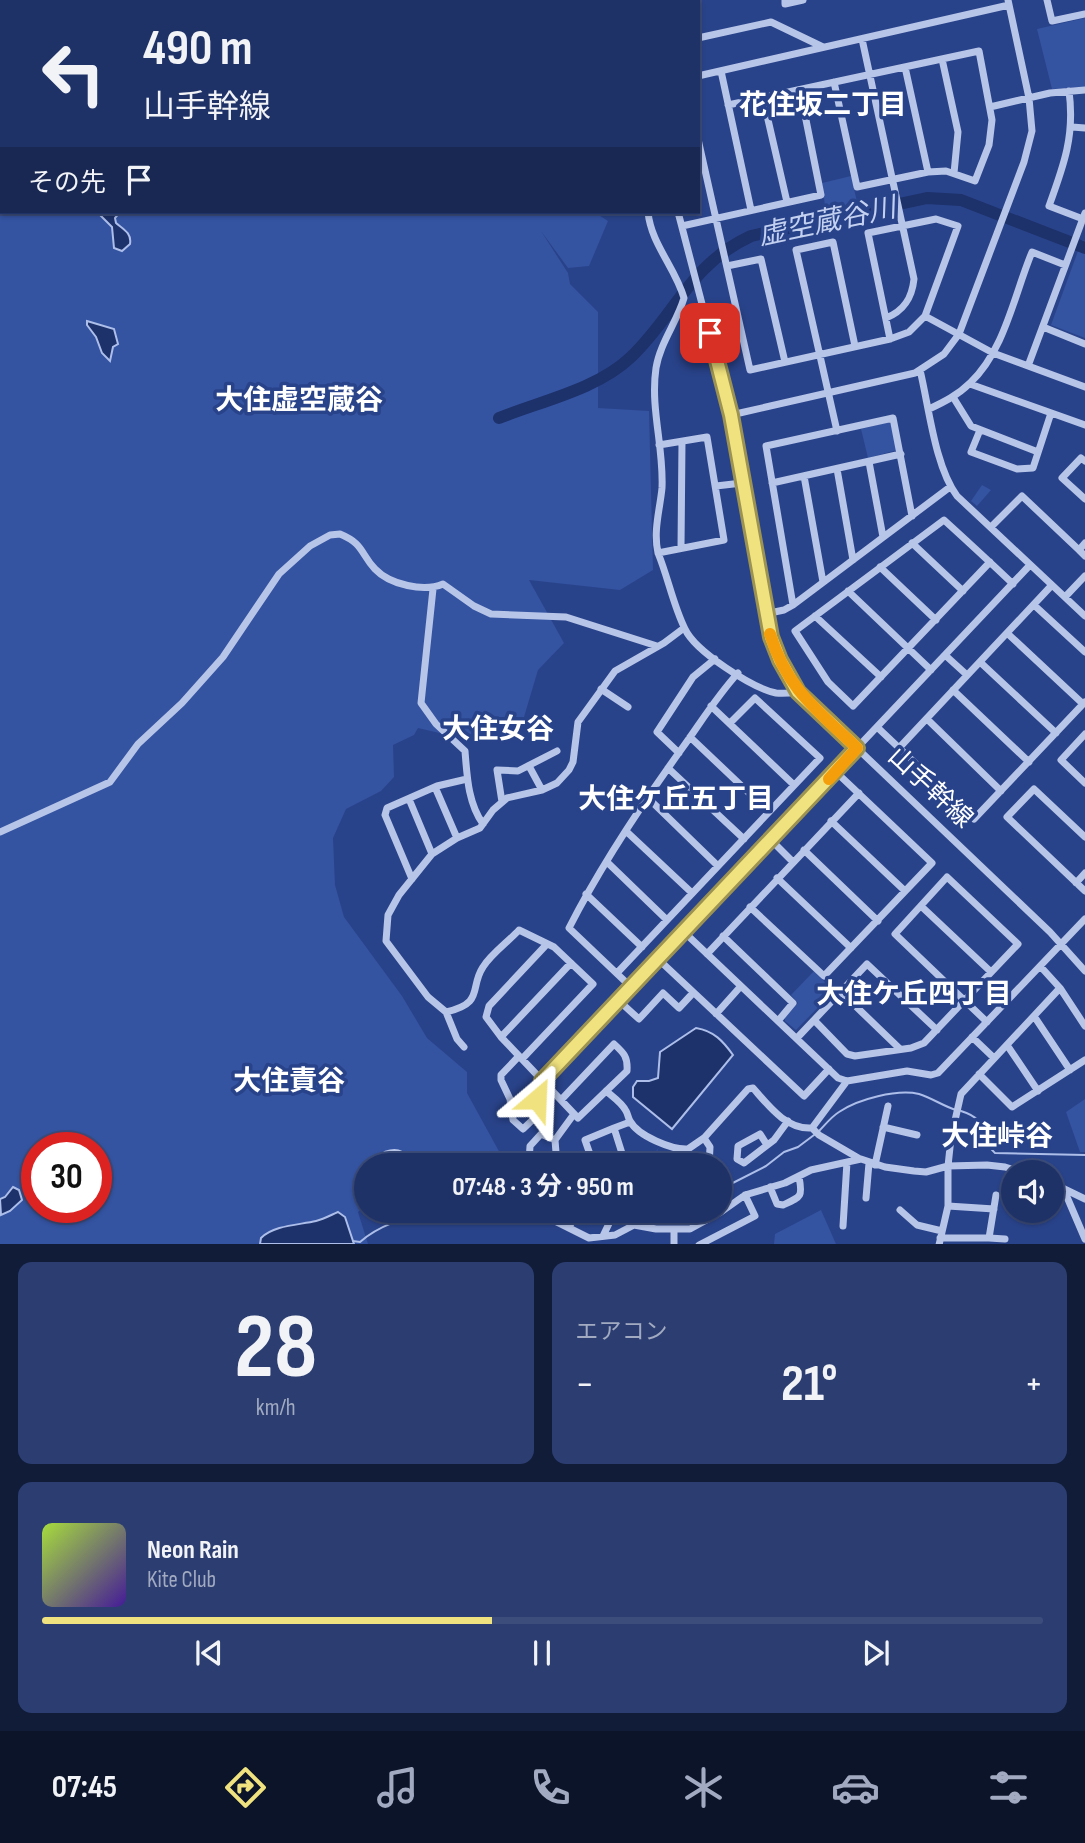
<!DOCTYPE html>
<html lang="ja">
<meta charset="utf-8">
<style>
body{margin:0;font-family:"Sofia Sans Condensed","Noto Sans JP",sans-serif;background:#2c3e71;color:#f1f3f6;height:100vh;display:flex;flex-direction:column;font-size:26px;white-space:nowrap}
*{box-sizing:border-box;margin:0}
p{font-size:23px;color:#a1aac0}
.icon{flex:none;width:38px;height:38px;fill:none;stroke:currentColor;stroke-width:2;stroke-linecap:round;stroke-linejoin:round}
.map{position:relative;height:1244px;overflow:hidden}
.sheet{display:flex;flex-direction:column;gap:18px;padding:18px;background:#111c39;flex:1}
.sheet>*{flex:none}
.hud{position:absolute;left:0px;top:0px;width:700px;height:214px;box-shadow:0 2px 5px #0004,0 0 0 2px #3c4d7c;background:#1f3268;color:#f1f3f6;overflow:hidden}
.tools{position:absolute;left:1001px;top:1160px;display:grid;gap:14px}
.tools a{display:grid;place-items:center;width:63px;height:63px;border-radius:50%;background:#1f3268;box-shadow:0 2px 5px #0004,0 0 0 2px #3c4d7c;font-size:35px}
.speed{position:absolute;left:21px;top:1132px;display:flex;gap:14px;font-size:35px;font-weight:700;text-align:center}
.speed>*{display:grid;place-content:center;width:91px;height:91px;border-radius:50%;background:#1f3268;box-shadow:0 2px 5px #0004,0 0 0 2px #3c4d7c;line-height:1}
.speed .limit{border:10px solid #d22;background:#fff;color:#111}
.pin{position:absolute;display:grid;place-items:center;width:60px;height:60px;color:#fff;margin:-30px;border-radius:14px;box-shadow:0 4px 10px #0006}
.me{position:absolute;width:77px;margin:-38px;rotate:26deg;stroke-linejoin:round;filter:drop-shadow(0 0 5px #0008)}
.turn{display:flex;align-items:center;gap:24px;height:147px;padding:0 28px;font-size:32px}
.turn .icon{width:91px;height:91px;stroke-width:2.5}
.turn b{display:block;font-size:49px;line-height:60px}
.then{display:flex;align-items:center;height:66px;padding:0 28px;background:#0003;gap:14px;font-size:26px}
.big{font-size:52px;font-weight:700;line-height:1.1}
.sheet .widget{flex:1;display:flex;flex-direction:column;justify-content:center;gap:10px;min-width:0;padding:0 24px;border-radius:14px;background:#2c3e71}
.sheet .dial{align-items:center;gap:0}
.dial b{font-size:91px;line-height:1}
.song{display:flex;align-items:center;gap:21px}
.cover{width:84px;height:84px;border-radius:10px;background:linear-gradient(135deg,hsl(80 70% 55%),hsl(260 70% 35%))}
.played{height:7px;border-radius:4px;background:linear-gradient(90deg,#f0e27e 45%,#3c4d7c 45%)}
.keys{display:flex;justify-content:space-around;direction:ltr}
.heat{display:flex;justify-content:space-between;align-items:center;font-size:38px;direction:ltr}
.sheet .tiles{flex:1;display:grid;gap:18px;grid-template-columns:1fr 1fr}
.widget:last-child{grid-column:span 2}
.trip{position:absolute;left:354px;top:1153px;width:378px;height:70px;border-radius:35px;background:#1f3268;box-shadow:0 2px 5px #0004,0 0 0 2px #3c4d7c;font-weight:700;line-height:70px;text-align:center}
.tab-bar{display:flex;height:112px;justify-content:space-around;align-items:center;background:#0c142a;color:#a1aac0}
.tab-bar .icon{width:49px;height:49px}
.tab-bar .selected{color:#f0e27e}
.tab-bar b{font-size:32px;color:#f1f3f6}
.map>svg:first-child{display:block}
.green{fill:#3453a1;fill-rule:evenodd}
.water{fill:#1d316a;stroke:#acbee9;stroke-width:2}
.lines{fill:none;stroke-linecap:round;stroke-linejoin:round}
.stream{stroke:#acbee9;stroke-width:2}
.river{stroke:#1d316a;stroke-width:12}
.minor{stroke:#b7c5e9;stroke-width:7}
.route-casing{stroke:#9c9352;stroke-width:18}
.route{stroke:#f0e27e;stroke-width:12}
.slow{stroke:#f59e0b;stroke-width:12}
.labels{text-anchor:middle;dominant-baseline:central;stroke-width:7;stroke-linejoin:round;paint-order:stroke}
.street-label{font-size:26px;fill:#fff;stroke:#29438a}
.neighbourhood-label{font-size:28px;font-weight:bold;fill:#fff;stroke:#29438a}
.water-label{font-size:28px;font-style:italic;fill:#c3d0f0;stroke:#29438a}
</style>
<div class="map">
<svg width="1085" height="1245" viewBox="0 0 1085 1245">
<rect width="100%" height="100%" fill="#29438a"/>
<!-- green -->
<path class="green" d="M1085,18V87L1052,89L1037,29Z
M0,39H2V212H594L608,221L589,266L568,268L541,231L568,273L570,284L598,312V408L649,411L653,570L620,590L529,580L564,643L538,670L524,717L465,739L418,728L414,735L393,745L394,777L381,791L346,809L333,838L335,885L344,917L402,996L427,1038L467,1072V1093L501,1155L418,1156L407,1165L366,1166V1205L358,1212L368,1244L0,1245ZM37,1148H96V1208H37Z
M851,176L858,206L826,214L822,183Z
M1082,240L1085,241V338L1051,325Z
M889,422L891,425L897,450L868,458L861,429Z
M982,485L991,490L977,506L971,501Z
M814,971L834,991L796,1030L785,1021V1017L798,1003L791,995Z
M1085,1099V1152H1080L1066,1112Z
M659,1147L655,1156L656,1165H629L628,1163L655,1153Z
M821,1210L836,1244H774L775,1234Z"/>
<!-- water -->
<path class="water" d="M97,212H120L115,218L116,223C123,229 132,233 130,244L122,251L114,248L112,227Z
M87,321L114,329L118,344L113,347L110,361L102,353L96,337L87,325Z
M696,1028C714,1031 723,1041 733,1055L672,1129L633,1097V1087L637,1081H649L658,1078L660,1052Z
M13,1187L19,1190L22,1200L10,1211L1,1215L0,1199L5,1197Z
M338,1212L345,1217L354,1244H260L261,1238C274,1225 299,1225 316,1221C324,1219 331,1215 338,1212Z"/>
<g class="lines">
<!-- stream -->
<path class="stream" d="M961,1111C993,1121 974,1135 995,1153L1085,1155
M819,1131C825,1125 831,1117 839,1112C858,1099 897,1089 919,1094C932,1098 943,1106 956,1110
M719,1190L766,1166L784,1152L798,1147L814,1135
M353,1241L360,1242C379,1225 407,1217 431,1211"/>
<!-- river -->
<path class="river" d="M499,418C541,401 598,389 631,357C676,314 689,265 751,236L927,198L961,200L1085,248"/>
<!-- minor -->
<path class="minor" d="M412,0L423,2
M461,0L462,2
M546,0V2
M642,0V2
M785,0V4L803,0
M1047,0L1052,21L1085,14
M327,2V0
M529,2L537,0
M586,2V0
M628,2L635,0
M698,38L771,22L823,47
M862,39L914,279C912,298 904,311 886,318
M942,59L958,132L954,173
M905,67L928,172
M721,71L751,210
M698,76L1009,5
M1069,91C1075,135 1064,165 1049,206L1083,219
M763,98L787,202
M728,105L979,51L992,120L989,145L975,181L946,171L928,172L857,187L834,82
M990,107L1050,93L1085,90
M1072,127L1085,128
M698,139L750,370L890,339L909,332L925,316L958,226L936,219L868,233L890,339
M648,212C651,244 675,267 684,298C677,322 660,343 656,368C650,408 664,448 662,488C660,509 653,531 658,553C668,577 673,605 685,629C695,651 752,688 776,693C783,694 791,693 798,692
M678,212L731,415L765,614L780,660L798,692L1050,932L1085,971
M682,226L821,195L800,90
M727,266L761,259L785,362
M925,316L993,353L1085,387
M1043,327L1085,344
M1028,366L1085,213
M920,370C929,407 935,467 957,496L1085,616
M970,384L1085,425
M953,397L971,426L1038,452
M929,409C944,402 958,395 970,383C1005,350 1014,295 1032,252L1065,265
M731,415L915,373L944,354L959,334L1024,162L1032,131L1029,98L1008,0
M980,430L971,452L1017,469L1033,468L1051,413
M837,431L796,250L833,242L855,346
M1085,461L1081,458L1062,478L1085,499
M869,462L883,537
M837,469L853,560
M804,476L823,582
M772,483L901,454
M716,486L742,483
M991,527L1022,496L1079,550
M912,543L963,591
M1085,543L1079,550L1085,556
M681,548L682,442
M658,553L724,540L707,437L659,445
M990,562L853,706L828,682L795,631L944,520C967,541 990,562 1013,584
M880,567L936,620
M433,589L421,703L436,724L465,751C467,776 468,803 483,824
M848,591L931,670
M1065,597L1085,576
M793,605L766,446L893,418L912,516
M1034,605L1085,652
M765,614L784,610L793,605L950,487
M815,616L881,677
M1007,633L1083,704
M945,655L967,675
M980,662L1056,733
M601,689L628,707
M953,690L1029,762
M711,706L794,785
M927,719L1001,791
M877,727L974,819L1085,702
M1085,734L1061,760L1085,783
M690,737L769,812
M899,748L1052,585
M679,753L657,732L693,677L715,659
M529,766L542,790
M668,768L744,839
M435,787L457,838
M648,798L718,866
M409,799L432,854
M502,802L497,770L518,771L557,751
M831,821L905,891
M0,832L110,782L138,744L182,703L223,657L279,574L310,546L330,535L340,534C364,544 360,553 375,569C390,585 424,592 443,584L474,606L491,614L566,617L657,646
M627,832L692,893
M1085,837L1034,789L1007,817L1085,891
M771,840L793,862
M804,850L878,921
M607,862L667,920
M777,878L851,948
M412,879L385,815L387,808L437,786L467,779
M1076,883L1085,873
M586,894L642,947
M921,906L991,972
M750,907L824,976L932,863L836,772
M684,932L838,1078L847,1081L907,1071L931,1075L938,1073L1085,919
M723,936L793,1003L778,1021
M547,944L489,1006L486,1017L501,1037L578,1118L627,1071C628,1057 624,1053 614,1044L561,1100
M707,954L859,793
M658,959L804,1096L829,1069
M1040,966L1060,988L1085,1026
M617,973L820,758L755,698L730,723
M631,987L569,928C601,865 642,804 683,747C701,722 717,696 738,673
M841,992L899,1048
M618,1000L639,1019L663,993L679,1008L693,993
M446,1012L457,1039L464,1047
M716,1014L741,986
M1034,1016L1070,1070
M814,1020L847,1054L855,1056L911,1048L924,1043L1018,944L947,877L895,934L987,1022
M501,1037L571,963
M972,1037L994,1058
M797,1038L867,964L937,1030
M1007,1045L1038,1091
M519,1056L501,1075V1080L510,1099L513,1120L523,1129L544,1109L537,1099L538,1094L546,1085
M522,1059L593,984L554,947L519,930C508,942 491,954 483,967C469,988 485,1003 446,1012L428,997L386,941L388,915L399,895L432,854L457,838L480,828L493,810L507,798L542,790L557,783L569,770L573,762L578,722L615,671L664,643L684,628
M979,1074L1012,1107L1085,1060
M542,1081L1030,565
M606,1091C613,1097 622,1103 626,1111C628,1114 628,1118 630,1121C638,1136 672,1150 688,1149L704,1138L748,1089L753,1088C768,1105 786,1130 812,1128L847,1081
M883,1127L917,1135
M812,1128L819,1135L860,1159
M704,1138L710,1147L709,1166
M555,1140L541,1134L530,1146L529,1162L557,1165L555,1140L574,1114
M767,1145L760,1134L738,1146L737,1159L744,1163L774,1140L788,1121
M386,1154C399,1150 404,1154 411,1166
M875,1165L888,1106
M594,1166L585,1140L614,1128
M626,1166L614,1128L630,1122
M1052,1183L1085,1199
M770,1187L777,1204L783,1205C801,1197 803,1197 799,1177
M1064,1190L1085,1239
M996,1195L989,1238L1005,1239
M866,1198L869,1163
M948,1206L994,1209
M900,1210L917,1225L942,1231
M437,1211C452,1223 473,1217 490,1211
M535,1211L589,1238L615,1235L634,1225L656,1229H690L721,1212L745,1195L785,1183L811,1170L861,1159L885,1167L914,1171L926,1172L948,1166L987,1165L1005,1167L1021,1172
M843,1226L847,1162
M569,1227L578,1211
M603,1236L615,1211
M940,1238H989
M674,1245V1229
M699,1245L755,1216L745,1195
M939,1245L948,1206V1166L951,1138L961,1094L1060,988"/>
</g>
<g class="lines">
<defs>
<path id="route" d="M537,1099L538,1094L546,1085L542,1081L857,748L798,692L780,660L771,637L731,415L710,333"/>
</defs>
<!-- route casing -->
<use href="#route" class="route-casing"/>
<!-- route -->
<use href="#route" class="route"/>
<!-- slow -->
<path class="slow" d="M770,634C787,689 817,710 857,748L829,779"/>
</g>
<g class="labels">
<!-- street labels -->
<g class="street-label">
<text transform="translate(930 788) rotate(43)">山手幹線</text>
</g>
<!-- neighbourhood labels -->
<g class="neighbourhood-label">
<text x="823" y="105">花住坂二丁目</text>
<text x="299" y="400">大住虚空蔵谷</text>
<text x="498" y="729">大住女谷</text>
<text x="676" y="799">大住ケ丘五丁目</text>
<text x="914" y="994">大住ケ丘四丁目</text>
<text x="289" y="1081">大住責谷</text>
<text x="997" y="1136">大住峠谷</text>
</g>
<!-- water labels -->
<g class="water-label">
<text transform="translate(827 222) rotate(-12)">虚空蔵谷川</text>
</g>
</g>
</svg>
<div class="tools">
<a><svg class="icon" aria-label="sound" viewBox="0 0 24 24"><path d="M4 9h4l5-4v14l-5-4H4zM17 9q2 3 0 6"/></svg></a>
</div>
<div class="speed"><div class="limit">30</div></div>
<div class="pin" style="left:710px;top:333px;background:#d93025"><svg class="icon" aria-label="arrive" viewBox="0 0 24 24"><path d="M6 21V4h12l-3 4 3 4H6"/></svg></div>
<svg class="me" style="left:537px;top:1099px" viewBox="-20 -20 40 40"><path d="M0-17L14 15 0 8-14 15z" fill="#f0e27e" stroke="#fff" stroke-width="4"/></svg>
<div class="trip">07:48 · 3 分 · 950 m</div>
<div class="hud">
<div class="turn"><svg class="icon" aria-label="left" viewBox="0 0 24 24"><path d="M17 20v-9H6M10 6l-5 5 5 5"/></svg><div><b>490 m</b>山手幹線</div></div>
<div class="then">その先<svg class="icon" aria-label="arrive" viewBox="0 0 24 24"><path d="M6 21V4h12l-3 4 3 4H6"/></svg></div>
</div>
</div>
<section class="sheet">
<div class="tiles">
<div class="widget dial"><b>28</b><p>km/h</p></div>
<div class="widget"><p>エアコン</p>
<div class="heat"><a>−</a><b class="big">21°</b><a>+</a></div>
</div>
<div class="widget">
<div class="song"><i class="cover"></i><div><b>Neon Rain</b><p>Kite Club</p></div></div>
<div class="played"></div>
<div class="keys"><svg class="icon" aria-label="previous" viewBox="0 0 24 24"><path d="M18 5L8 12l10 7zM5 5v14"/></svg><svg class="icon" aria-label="pause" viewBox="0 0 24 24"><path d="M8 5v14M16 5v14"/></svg><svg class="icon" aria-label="next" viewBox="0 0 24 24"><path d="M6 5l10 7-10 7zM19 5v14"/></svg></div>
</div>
</div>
</section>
<nav class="tab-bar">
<b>07:45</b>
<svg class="icon selected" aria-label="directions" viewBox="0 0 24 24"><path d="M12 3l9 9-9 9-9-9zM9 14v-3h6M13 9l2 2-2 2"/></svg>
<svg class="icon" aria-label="music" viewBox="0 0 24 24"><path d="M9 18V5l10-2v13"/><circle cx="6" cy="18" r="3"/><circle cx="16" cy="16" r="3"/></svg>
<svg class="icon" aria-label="phone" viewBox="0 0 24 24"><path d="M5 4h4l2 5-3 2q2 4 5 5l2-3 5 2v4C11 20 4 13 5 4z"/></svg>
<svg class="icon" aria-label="climate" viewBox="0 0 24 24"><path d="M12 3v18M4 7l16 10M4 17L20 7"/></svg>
<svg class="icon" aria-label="car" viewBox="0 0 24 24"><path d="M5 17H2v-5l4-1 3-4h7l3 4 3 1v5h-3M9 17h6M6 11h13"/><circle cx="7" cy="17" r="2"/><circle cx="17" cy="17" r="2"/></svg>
<svg class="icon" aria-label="filters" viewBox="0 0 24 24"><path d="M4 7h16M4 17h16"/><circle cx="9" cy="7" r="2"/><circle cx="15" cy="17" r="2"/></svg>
</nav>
